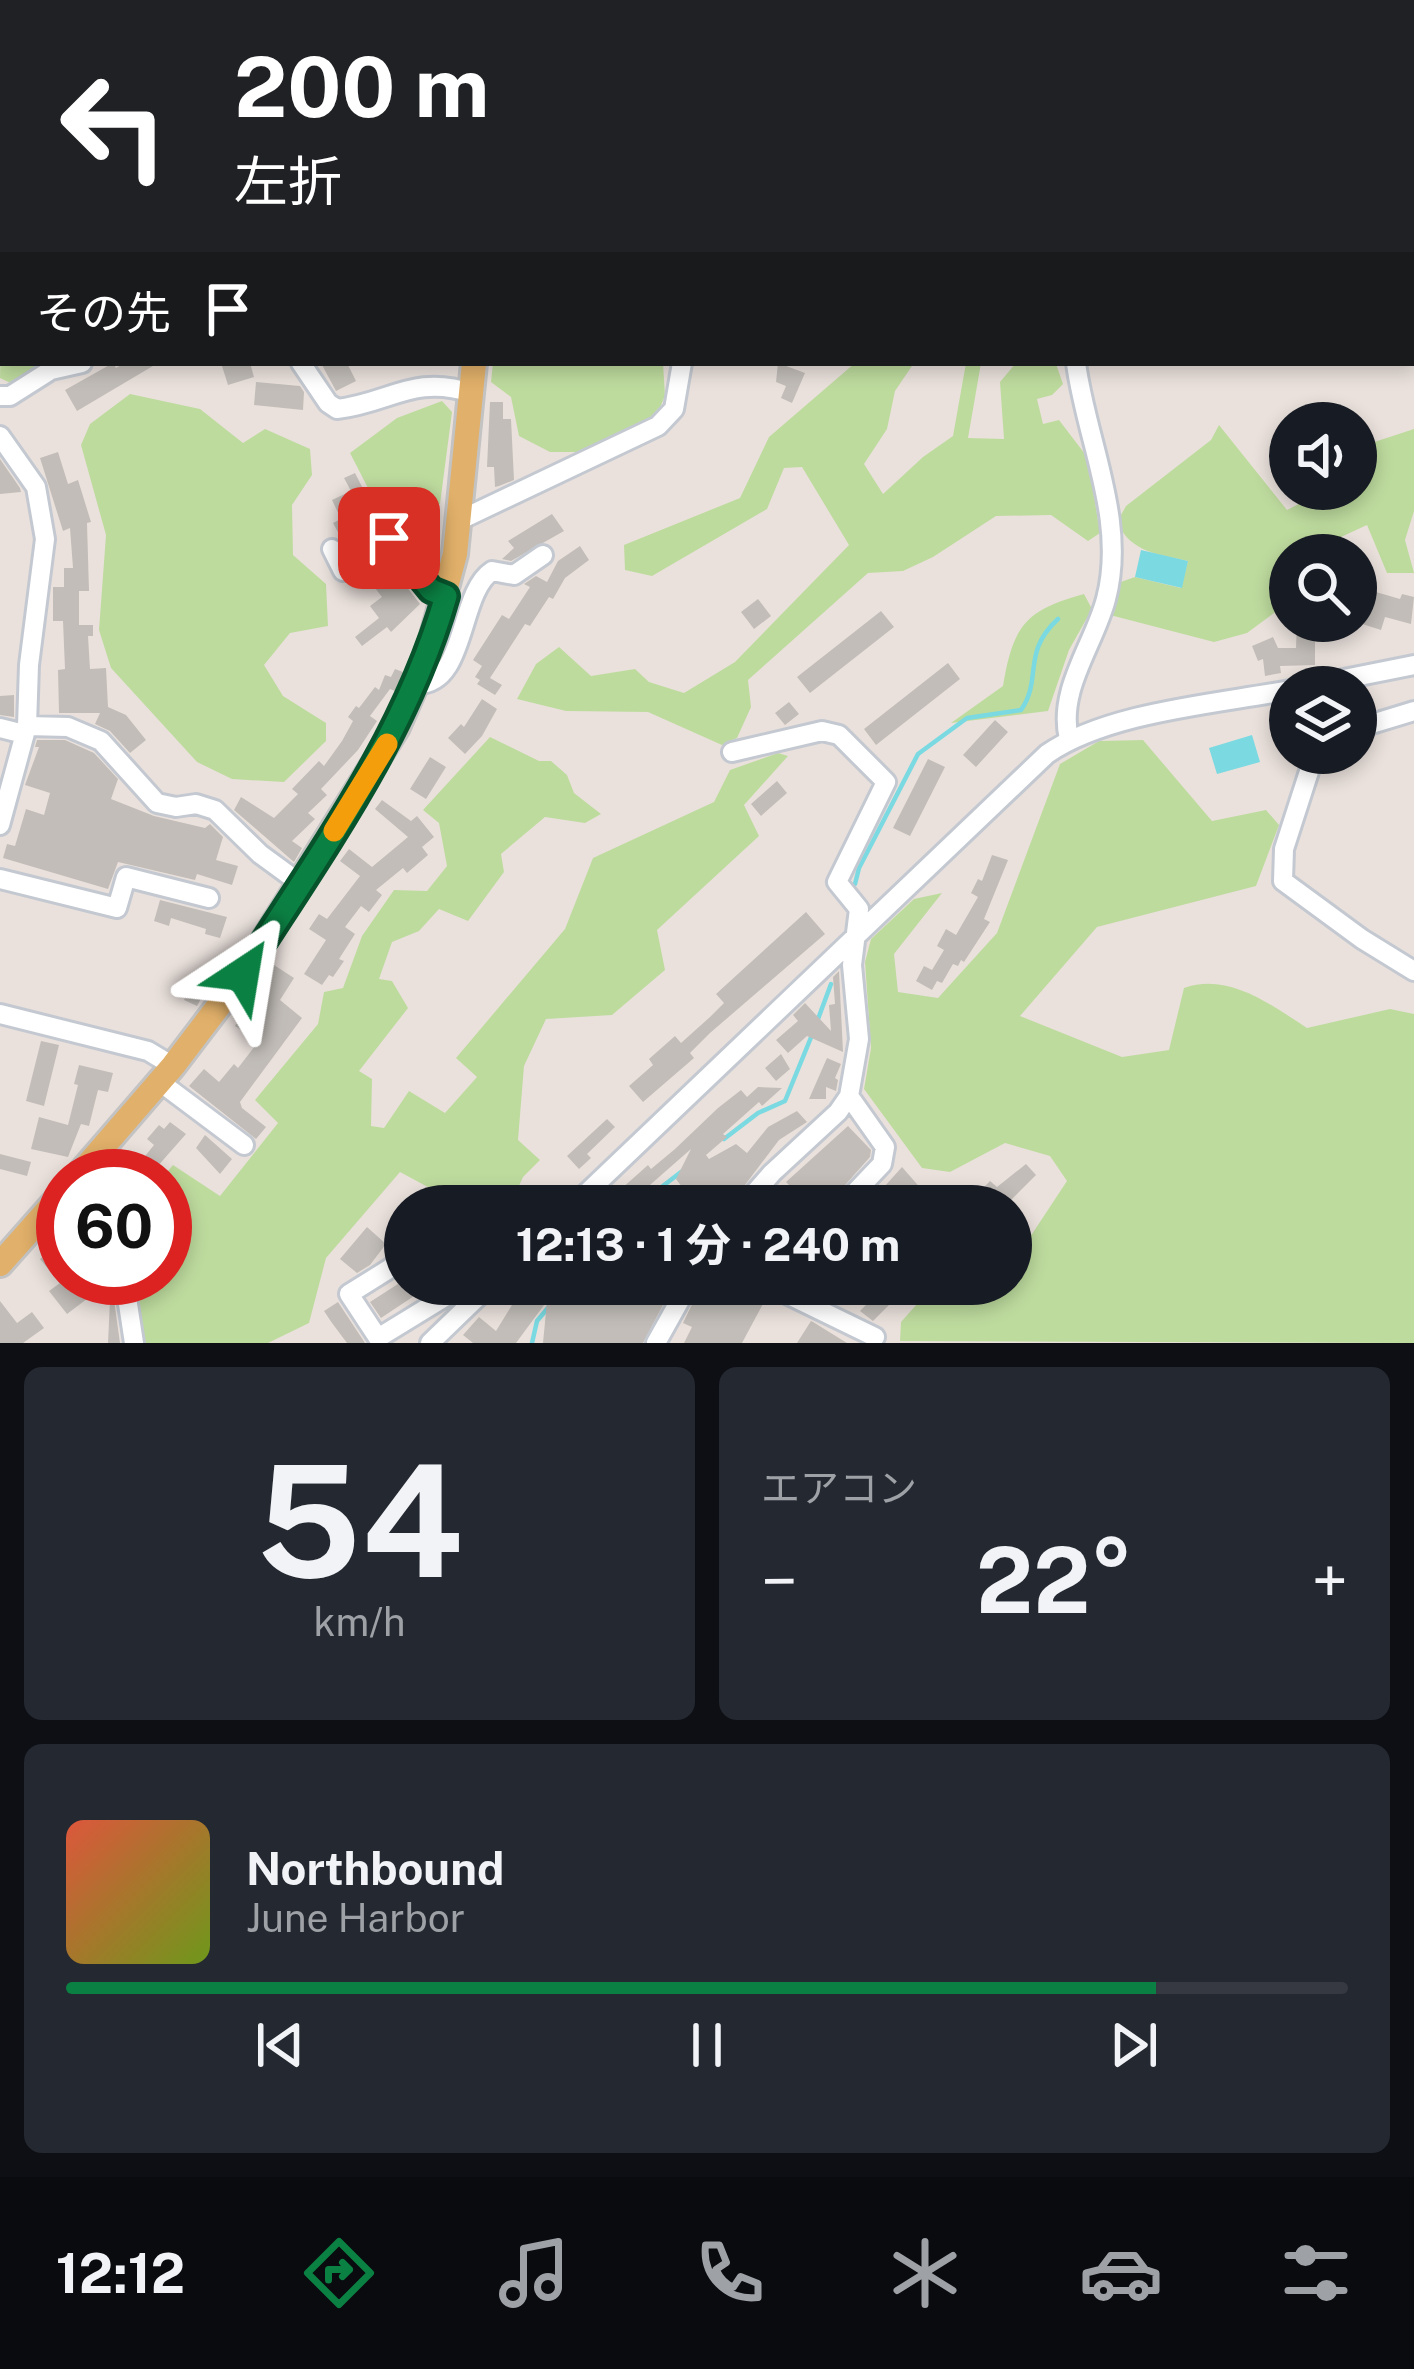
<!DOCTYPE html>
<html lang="ja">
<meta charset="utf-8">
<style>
body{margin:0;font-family:"Public Sans","Noto Sans JP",sans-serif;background:#242831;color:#f1f3f6;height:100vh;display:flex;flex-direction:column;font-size:45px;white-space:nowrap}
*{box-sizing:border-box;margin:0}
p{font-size:39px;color:#9ea1a6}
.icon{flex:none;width:66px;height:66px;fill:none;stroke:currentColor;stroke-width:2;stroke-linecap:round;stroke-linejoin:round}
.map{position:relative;height:1343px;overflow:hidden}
.sheet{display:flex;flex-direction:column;gap:24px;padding:24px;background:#0d0f14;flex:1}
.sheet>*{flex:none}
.guide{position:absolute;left:0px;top:0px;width:1416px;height:366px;box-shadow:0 6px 18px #0003;background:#202124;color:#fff;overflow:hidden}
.controls{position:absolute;left:1269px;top:402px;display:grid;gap:24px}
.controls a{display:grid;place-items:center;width:108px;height:108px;border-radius:50%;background:#171b24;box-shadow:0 6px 18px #0003;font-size:60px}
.speed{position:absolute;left:36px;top:1149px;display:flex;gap:24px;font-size:60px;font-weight:700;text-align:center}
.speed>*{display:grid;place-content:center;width:156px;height:156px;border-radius:50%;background:#171b24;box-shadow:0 6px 18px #0003;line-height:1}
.speed .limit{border:18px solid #d22;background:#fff;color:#111}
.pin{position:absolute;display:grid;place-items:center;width:102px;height:102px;color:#fff;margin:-51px;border-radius:24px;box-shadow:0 6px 18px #0006}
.me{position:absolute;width:132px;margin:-66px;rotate:33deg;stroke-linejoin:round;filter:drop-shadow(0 0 9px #0008)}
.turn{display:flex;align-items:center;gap:42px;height:252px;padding:0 36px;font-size:54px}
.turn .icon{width:156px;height:156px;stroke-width:2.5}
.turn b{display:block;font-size:84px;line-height:102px}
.then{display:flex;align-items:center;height:114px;padding:0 36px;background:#0003;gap:24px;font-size:45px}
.big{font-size:90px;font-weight:700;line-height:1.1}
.sheet .tile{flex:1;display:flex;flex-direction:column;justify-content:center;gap:18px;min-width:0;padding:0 42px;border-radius:18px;background:#242831}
.sheet .dial{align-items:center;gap:0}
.dial b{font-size:156px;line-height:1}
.song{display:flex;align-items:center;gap:36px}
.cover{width:144px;height:144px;border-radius:18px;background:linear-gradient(135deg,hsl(10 70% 55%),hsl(80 70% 35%))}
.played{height:12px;border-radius:6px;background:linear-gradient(90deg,#0b8043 85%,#363941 85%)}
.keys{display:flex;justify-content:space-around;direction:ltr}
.heat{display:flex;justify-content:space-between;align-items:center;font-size:66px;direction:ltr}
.sheet .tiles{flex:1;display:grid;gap:24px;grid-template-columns:1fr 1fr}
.tile:last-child{grid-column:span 2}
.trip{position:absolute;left:384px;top:1185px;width:648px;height:120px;border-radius:60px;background:#171b24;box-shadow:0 6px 18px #0003;font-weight:700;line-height:120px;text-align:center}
.menu{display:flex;height:192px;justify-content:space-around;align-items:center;background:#090b0e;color:#9ea1a6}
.menu .icon{width:84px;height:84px}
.menu .active{color:#0b8043}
.menu b{font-size:54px;color:#f1f3f6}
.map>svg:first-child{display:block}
.green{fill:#bedb9e}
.water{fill:#7ad9e1}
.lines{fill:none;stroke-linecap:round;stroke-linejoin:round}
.stream{stroke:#7ad9e1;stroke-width:4.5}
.river{stroke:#7ad9e1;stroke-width:27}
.building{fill:#c2bdb8}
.minor-casing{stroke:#c4c9d1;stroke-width:24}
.major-casing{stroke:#c3c3c3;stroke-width:30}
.minor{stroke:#fff;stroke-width:18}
.major{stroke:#e1b06a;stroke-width:24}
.route-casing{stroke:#07532c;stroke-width:30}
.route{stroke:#0b8043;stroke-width:21}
.slow{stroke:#f59e0b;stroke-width:21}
</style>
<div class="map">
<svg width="1414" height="1343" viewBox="0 0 1414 1343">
<rect width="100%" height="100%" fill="#eae1dc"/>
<!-- green -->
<path class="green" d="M525,0H738L523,3Z
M778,0H1047V3H778Z
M1196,0H1406L1409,3H1198Z
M3,239V363H59L13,384L0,378Z
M493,363H663L665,396L655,419L588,452H550L519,436L511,397L491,382Z
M855,363H914L895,391L887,429L864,464L883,494L923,457L953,436L966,363H981L968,438L1004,439L1000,382L1016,363L1056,364L1063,384L1052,395L1037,399L1043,424L1059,420L1088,458L1100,533L1088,541L1051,515L996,516L933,557L903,571L868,573L748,680L751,707L737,738L722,745L648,712L566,711L517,699L536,664L559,647L591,676L635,669L649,682L684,693L735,662L849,545L802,467L784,468L767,509L652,576L625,570L624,545L740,498L769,437Z
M130,394L200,409L243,443L265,429L310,449L312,475L292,505L293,555L326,584L328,626L290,633L264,665L283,696L326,723V741L284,782L232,779L197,762L111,668L99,630L106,535L81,445L90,424Z
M442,401L452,412L440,504L387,525L350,453L397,418Z
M1219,425L1287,510L1328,489H1356V448L1414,429V511L1405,540L1414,573H1387L1367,525L1302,555H1290L1289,602L1247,633L1214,642L1110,615L1115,584L1135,577L1181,588L1188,561C1158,554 1131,553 1117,522L1126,506L1211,440Z
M1084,594L1092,609L1069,650L1048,711L951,723L1003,686C1013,626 1025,610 1084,594Z
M490,737L539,761H551L567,775L574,793L601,814L585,823L545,817L501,854L504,872L468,921L439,909L419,931L392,942L379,979L392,981L408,1008L359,1071L372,1079L371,1126L384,1128L409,1091L445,1113L477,1077L456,1058L565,929L593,858L714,802L730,770L778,753L788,756L744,805L759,836L657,930L665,970L612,1015L546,1019L524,1066L518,1140L540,1160L523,1177L510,1206H463L400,1172L326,1258L309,1323L268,1343H145L133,1278H165L164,1176L173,1165L220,1196L278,1123L255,1100L318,1024L324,992L343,988L362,936L394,890L427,891L447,866L439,823L423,810Z
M1143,740L1212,821L1266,810L1279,825L1256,886L1097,927L1020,1016L1122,1057L1169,1050L1184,988C1228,972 1270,1004 1307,1028L1390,1009L1414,1014V1343L900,1341L901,1322L934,1285L968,1291L977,1284H1011V1253L1032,1234L1067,1181L1050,1156L1005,1143L950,1172L922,1168L864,1089L871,1048L865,962L871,939L914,899L942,893L894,954L898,992L938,998L997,933L1060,764L1099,741Z"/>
<!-- water -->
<path class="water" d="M1141,550L1188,561L1182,588L1135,577Z
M1252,735L1260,762L1217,774L1209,748Z"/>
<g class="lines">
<!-- stream -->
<path class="stream" d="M855,884L859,868L918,754L967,718L1021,710C1043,678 1021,653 1058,619
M818,1019L831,984
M724,1139L758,1113L785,1101L812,1035
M637,1206L681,1172
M532,1343L537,1321L568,1284"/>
<!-- river -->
<path class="river" d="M371,0L372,3
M0,173L3,168"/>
</g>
<!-- building -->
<path class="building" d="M113,363L116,368L125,363H158L77,411L65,390Z
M232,363H250L254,377L228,385L222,366Z
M321,363H347L356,381L336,391Z
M778,363L805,373L792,403L781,398L786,386L776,382Z
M256,382L300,386L304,392L303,410L254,405Z
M490,402H503V419H511L514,480L499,486L495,487L494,467H487Z
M58,452L68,484L78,480L91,522L87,523L89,591H79V625H93V636H88L90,669L106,668L108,707L126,715L146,740L130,753L110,731L95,724L100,713H59L58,670L65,669L63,621H53V587H64V568H73L70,528L63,531L40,458Z
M0,459L20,488L21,492L0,494Z
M355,473L381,524L344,543L333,523L341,519L332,500L351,491L344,478Z
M552,514L564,531L511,561L502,559L514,548L508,541Z
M580,546L589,560L565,578L553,599L549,597L530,626L525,624L490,678L502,685L495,695L477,684L480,680L475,677L482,666L473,660L502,615L509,619L530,587L524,584L536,576L547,582L558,561Z
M388,563L420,604L391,632L387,627L362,646L355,637L379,618L370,606L382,597L368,579Z
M1376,592L1400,599L1402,594L1414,597L1411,624L1385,617L1381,630L1356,622V598L1372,603Z
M758,599L771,616L754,629L741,612Z
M881,611L894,627L810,693L797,677Z
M1297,621H1352L1348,635L1315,626V665L1280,666L1281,673L1265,676L1263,659L1258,661L1252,646L1273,637L1278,648H1296Z
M948,663L960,679L876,745L864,729Z
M395,669L403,672L395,691L390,689L370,716L377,721L358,750L321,789L327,795L308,813L315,819L292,841L302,848L294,862L234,810L241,797L274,818L298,794L292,789L319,761L324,766L342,741L353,721L348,717L356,706L359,708L375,687L379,690L385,675L391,677Z
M14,695V717L0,715V696Z
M482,699L497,709L482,736L465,754L448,738L461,724L464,727Z
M789,702L799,714L785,725L775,713Z
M995,720L1008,732L976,767L963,755Z
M37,740H65L94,753L118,779L111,799L154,816L205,828L210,824L223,837L216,860L238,866L232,885L197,874L195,880L118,862L108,889L3,858L7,844L15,846L26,809L44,815L50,793L25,785L39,747H35Z
M430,757L446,767L426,799L410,789Z
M928,759L945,767L910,836L893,828Z
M777,781L787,793L761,816L751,804Z
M382,800L411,821L417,816L434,837L422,847L428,855L407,873L403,868L376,890L382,895L369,912L361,906L345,927L355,934L339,959L344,961L333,977L329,975L322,985L304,974L326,940L309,929L319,914L327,919L360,876L340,861L349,849L372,867L408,837L375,809Z
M992,855L1008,860L984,919L990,922L964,962L961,960L958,966L953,964L942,983L937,981L932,990L916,981L924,966L932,970L944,950L937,946L946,929L956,935L978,897L971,893L978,879L982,881Z
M160,900L227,917L220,938L205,934L206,929L171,918L169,926L154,921Z
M806,912L825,934L710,1033L690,1053L694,1058L643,1102L629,1086L653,1065L649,1059L675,1036L681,1043L710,1017L724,1003L716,994Z
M274,965L294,978L280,1000L302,1018L240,1102L242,1108L266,1127L256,1139L189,1086L204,1069L219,1082L234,1064L238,1068L259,1041L235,1026Z
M839,971L843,1052L807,1036L788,1053L776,1040L798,1021L793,1015L805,1003L831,1031L829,1005L835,1004L833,977Z
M195,977L209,983L197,1006L184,1000Z
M41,1041L59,1045L44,1106L26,1101Z
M781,1054L790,1069L776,1081L765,1068Z
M827,1058L841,1064L835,1078L838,1080L836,1091L826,1087V1099H809Z
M79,1065L113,1073L108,1092L98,1090L89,1126L81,1124L68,1157L31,1149L39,1117L68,1125L78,1085L74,1084Z
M758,1087L782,1088L762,1106L759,1102L723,1134L727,1137L706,1155L709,1159L736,1144L747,1153L768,1127L797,1111L807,1122L779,1140L729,1206H696L676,1179L691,1149L626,1206H602L648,1165L651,1169L675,1149L718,1108L741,1090L747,1097Z
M607,1119L615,1127L587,1154L591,1158L579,1169L567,1156Z
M170,1122L186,1134L149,1176H129L154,1145L147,1139L159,1125L164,1129Z
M848,1126L871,1150L870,1157L829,1203L769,1206L789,1185L786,1182Z
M205,1135L232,1159L220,1174L196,1148Z
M0,1154L31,1162L27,1176L0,1169Z
M1026,1164L1036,1175L1005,1206H966L990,1181L997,1187Z
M902,1167L930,1199L923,1206H867Z
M405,1212V1246H404L388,1229Z
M367,1227L386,1244L370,1265L357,1273L340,1259Z
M57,1245L63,1252V1278H86L96,1292L67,1314L49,1291L60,1283L40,1259Z
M398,1284H432L381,1318L370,1302Z
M525,1284H537L563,1303L577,1287L585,1292L589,1284H674L643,1343H543L547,1301L516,1343H473L463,1335L479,1317L496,1331Z
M702,1284H729L764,1302L742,1343H684L692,1327L683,1323Z
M887,1284H910L873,1321L860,1311Z
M110,1300H114L120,1343H108Z
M0,1301L17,1323L32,1312L44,1328L23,1343H0Z
M338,1302L365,1343H347L332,1323L324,1311Z
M811,1321L813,1322L847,1343H797Z"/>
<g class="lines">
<defs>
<path id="minor" d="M98,0L100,3
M190,0L196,3
M1076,0L1078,3
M155,3L160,0
M239,3L241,0
M283,3L284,0
M1413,252L1414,253
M301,363L328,403L337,409C390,403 413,374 472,393
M0,396H10L51,370L82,363
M0,436L36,487L45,539L29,665L27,726L0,825
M460,520L658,426L674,409L682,363
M332,549L343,571L389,538L431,590L446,596
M416,684C467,686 458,593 492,571L514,575L543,555
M1304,687L1414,665
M1356,724L1365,726L1414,711
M27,726L68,727L101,741L157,803L176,807L196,804L215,810L260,854L301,884
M0,728L24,734
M1069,739C1057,690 1094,645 1106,599C1127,520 1086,440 1076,363
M732,752L822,731L839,735L886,782L837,882L859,909L852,965L859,1039L849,1096L838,1112L772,1173L743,1206
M1315,753L1284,849L1283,881L1362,939L1414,971
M0,879L117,908L126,877L209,898
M0,1014L148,1051L173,1066
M160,1082L244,1145
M573,1206L1047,754C1108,712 1216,704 1290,690
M842,1206L882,1164L885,1147L849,1096
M405,1259L349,1294L378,1338L466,1284
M124,1278L134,1343
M766,1284L875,1337
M430,1343L491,1284
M656,1343L689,1284"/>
<path id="major" d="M472,0V3
M78,1176L173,1066L243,974L397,727L427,658L455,554L474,363
M0,1264L63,1193"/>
</defs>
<!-- minor casing -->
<use href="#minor" class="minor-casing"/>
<!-- major casing -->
<use href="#major" class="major-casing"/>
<!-- minor -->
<use href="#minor" class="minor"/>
<!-- major -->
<use href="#major" class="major"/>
</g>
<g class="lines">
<defs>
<path id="route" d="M243,974C320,853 406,736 446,596L431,590L389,538"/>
</defs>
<!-- route casing -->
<use href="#route" class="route-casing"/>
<!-- route -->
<use href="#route" class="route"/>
<!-- slow -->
<path class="slow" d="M334,831L387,744"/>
</g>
</svg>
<div class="controls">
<a><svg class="icon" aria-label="sound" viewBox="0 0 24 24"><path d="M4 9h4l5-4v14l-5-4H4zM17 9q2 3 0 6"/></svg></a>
<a><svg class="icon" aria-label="search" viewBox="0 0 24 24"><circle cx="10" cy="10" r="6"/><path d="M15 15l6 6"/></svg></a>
<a><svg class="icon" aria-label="layers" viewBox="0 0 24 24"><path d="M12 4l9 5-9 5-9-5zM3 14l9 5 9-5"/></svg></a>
</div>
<div class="speed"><div class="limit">60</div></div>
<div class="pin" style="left:389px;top:538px;background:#d93025"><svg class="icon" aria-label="arrive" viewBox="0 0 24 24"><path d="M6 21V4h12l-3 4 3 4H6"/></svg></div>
<svg class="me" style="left:243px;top:974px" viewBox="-20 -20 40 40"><path d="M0-17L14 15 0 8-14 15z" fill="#0b8043" stroke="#fff" stroke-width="4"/></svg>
<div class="trip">12:13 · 1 分 · 240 m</div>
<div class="guide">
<div class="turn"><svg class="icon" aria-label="left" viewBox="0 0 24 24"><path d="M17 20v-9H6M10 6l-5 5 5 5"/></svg><div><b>200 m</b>左折</div></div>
<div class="then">その先<svg class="icon" aria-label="arrive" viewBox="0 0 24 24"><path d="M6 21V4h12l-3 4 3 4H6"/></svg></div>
</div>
</div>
<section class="sheet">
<div class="tiles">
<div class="tile dial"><b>54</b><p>km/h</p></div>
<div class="tile"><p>エアコン</p>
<div class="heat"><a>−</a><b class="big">22°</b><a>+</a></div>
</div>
<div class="tile">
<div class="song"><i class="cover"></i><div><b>Northbound</b><p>June Harbor</p></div></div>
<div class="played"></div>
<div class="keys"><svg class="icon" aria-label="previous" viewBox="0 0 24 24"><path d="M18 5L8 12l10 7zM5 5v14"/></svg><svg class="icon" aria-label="pause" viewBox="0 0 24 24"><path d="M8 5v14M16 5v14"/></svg><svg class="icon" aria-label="next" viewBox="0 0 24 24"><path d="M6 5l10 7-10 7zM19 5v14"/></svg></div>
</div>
</div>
</section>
<nav class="menu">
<b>12:12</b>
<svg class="icon active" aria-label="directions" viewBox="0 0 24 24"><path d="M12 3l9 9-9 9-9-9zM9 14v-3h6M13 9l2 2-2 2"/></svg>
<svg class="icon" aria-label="music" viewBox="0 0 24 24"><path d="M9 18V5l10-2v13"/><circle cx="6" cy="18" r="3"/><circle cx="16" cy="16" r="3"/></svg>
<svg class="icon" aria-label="phone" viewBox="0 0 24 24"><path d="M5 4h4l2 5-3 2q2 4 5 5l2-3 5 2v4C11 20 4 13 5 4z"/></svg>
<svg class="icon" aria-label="climate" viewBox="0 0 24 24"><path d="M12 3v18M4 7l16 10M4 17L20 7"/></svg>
<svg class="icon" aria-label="car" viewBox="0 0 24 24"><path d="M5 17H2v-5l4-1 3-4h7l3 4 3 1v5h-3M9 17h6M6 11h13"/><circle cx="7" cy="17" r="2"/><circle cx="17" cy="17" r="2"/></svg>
<svg class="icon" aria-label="filters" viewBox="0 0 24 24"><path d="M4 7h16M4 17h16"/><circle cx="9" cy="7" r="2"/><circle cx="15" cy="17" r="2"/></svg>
</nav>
